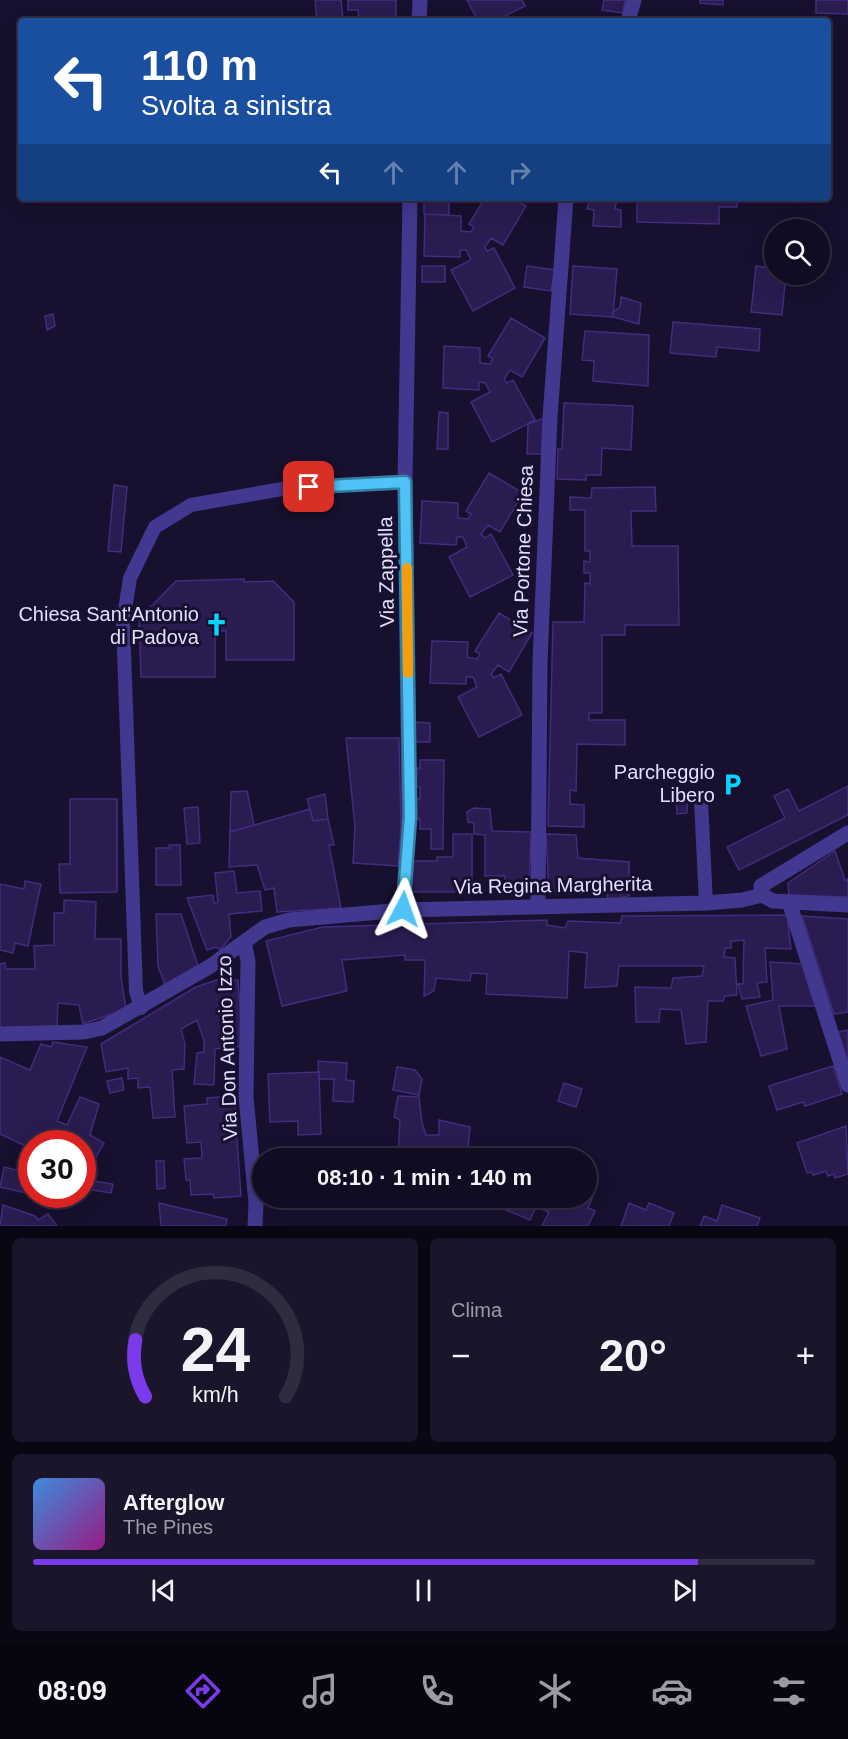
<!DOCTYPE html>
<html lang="it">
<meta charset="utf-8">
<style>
body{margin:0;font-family:Helvetica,sans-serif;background:#1a152a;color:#f1f3f6;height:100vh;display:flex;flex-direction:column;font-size:22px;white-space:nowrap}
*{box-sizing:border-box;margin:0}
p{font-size:20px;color:#9c9ba5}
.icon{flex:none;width:33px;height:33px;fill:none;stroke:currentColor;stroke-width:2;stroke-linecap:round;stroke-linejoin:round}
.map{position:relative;height:1226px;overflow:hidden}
.side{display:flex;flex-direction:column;gap:12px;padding:12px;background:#090713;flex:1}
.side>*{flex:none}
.banner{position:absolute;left:18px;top:18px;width:813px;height:183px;border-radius:6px;box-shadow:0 6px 24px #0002,0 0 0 2px #302c40;background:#1a4fa0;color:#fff;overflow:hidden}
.controls{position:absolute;left:764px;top:219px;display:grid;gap:12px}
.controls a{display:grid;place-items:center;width:66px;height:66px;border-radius:50%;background:#110c22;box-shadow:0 6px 24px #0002,0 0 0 2px #302c40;font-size:30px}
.speed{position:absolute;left:18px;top:1130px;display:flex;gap:12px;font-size:30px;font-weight:700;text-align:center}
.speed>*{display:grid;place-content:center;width:78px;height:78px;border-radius:50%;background:#110c22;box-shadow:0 6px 24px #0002,0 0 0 2px #302c40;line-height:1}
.speed .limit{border:9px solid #d22;background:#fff;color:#111}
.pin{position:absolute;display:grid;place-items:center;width:51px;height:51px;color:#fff;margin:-26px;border-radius:12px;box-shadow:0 3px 9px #0006}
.me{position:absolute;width:66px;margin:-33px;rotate:4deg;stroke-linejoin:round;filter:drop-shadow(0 0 4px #0008)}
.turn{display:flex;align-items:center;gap:21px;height:126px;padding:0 24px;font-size:27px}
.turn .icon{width:78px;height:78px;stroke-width:2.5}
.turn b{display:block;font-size:42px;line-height:51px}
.lanes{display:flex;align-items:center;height:57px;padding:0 24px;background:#0003;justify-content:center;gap:30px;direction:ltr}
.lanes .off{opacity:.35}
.big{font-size:45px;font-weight:800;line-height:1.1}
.side .widget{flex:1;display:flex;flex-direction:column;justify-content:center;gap:9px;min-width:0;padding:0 21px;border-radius:9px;background:#1a152a}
.side .dial{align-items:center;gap:0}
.dial svg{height:156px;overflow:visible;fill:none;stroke:#302c40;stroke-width:7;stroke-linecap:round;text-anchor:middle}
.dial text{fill:#f1f3f6;stroke:none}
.song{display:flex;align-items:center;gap:18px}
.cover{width:72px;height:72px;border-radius:9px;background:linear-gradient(135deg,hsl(210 70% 55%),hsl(310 70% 35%))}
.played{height:6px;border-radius:3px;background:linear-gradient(90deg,#7c3aed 85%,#302c40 85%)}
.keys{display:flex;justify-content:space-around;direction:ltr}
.heat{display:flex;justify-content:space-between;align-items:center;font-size:33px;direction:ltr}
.side .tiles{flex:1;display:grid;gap:12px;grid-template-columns:1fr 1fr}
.widget:last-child{grid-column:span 2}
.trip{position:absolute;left:252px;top:1148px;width:345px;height:60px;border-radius:30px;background:#110c22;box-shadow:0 6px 24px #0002,0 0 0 2px #302c40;font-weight:800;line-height:60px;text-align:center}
.dock{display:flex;height:96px;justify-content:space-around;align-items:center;background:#07050e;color:#9c9ba5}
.dock .icon{width:42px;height:42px}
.dock .current{color:#7c3aed}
.dock b{font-size:27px;color:#f1f3f6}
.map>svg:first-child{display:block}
.building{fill:#2a1b50;stroke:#422c7d;stroke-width:1.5}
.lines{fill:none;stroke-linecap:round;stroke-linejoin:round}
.lane{stroke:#42388f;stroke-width:14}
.street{stroke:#42388f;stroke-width:15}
.route-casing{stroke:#337fa1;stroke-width:15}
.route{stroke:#4fc3f7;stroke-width:10}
.slow{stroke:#f59e0b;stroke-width:10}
.labels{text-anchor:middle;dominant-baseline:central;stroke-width:6;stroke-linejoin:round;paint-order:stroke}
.street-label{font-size:20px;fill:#e3ddff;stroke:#17102e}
.poi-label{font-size:20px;fill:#e3ddff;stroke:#17102e;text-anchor:end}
</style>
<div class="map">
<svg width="848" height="1226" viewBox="0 0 848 1226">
<rect width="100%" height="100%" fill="#17102e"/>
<!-- building -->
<path class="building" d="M315,0H341L343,20L317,21Z
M348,0H396V17L359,19L358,10H348Z
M467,0H522L525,6L495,21H478Z
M604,0H625L623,13L602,10Z
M700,0H723V5L700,3Z
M816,0H848V14L816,13Z
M424,198H449V215L424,214Z
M485,198H512L526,206L503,245L491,238L485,247L487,251L494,248L515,288L473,311L451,270L471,260L466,250H460V257L424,256L425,214L461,216V231L471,232L474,227L469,224Z
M578,198H617L615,209L621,210V227L593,226L594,210L587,209L589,201H578Z
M637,198H737V207H719V224L637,222Z
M422,266H445V282H422Z
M527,266L555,270L551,291L524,287Z
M573,266L617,269L613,317L570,314Z
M756,266L774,268V274H786L782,315L751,312Z
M621,297L641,303L639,324L613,317V312L620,307Z
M53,314L55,326L47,330L45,316Z
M511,318L545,338L522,377L510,370L504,379L507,383L513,380L535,420L492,442L471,402L490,392L485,383L479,382V390L443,388L444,346L480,348V363L490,364L493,359L488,356Z
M673,322L760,329L759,351L717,347L716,357L670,353Z
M585,331L649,335L648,386L593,381L594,361L582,360Z
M564,403L633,406L631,450L602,448L601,475H586V480L557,479L558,449H562Z
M439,412L448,413V449H437Z
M544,418L542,454H527L528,424Z
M489,473L523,493L500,532L488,525L481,534L485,538L491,534L513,575L470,597L449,557L467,547L463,537H457L456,545L420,543L422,501L458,503V518L468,519L471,514L466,511Z
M114,485L127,487L121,552L108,551Z
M655,487L656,511H631L632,546H678L679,625H625V635H602V713H589V720H625V745L577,744L576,791L570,790V804L584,805V827L548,826L553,622H584L585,583L590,584V573H584V561L590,562V551H585V510H570V497L591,498L592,488Z
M244,579V582L273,581L294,602V660H226V631H215V677H141L139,619L176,581Z
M499,613L532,633L509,672L498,665L491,674L494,678L501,674L522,715L479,737L458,697L477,687L473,677H466V684L430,683L432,641L468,642L467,657L477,659L480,654L475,651Z
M413,722L430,723V742H413Z
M346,738H399L401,828L398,866L353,863L355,827Z
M420,760H444L443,849H431V829H420V819H415V799H420V787H416L417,768H420Z
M848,786V815L739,870L727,847L785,818L774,796L788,789L799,811Z
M247,791L254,825L230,832L231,792Z
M325,794L328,819L313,821L307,799Z
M688,796L687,813L677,814L676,797Z
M70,799H117V892L60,893L59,864H70Z
M198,807L200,843L187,844L184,808Z
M474,808L490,809L492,831L531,832L529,893H505V876H485V835L474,834V823L468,822L467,812Z
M310,809L313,821L328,819L334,845H329L341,908L277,912L274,888L265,890L257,865L229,867L230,832Z
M453,834H472V892H409L410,861H437V857H453Z
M546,834L576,835L578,858L629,862V896L608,900L607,891H549Z
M169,845H180L181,885H156V848H170Z
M835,851L845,880L848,879V897L789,895L788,883Z
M234,871L237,893L260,891L262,911L229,914L231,937L220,950L216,947L207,950L187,898L213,895L214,903L218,902L215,873Z
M25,881L41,884L28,946L15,943L13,953L0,950V884L24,889Z
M64,900L96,902L95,939H121V977L126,1009L83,1024L79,1005L58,1003L57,1026L0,1028V964L5,963L6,969H35L34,946L54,945V913H64Z
M156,914H181L198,966L167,990L158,966Z
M787,915L791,949L765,948L767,982L757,983L760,997L742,999L738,984H743L744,940L731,941V948H725L724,957L735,958L737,995L725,996L723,1001H708L706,1042L686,1044L681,1010L660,1009L659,1022H636L635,987L671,988L673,978L702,976L704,966H619L617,986L585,988L587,953L569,951L567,998L486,994L487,974L471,973L470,981L436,978L434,991L424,996L425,960H405V955L342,960L347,991L282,1006L266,941L323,927L547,920V925L565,928L568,921L620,923L622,916Z
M802,916L848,919V1012L834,1014Z
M770,962L804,964L817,1006H779L787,1049L761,1056L746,1006L773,1000Z
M217,980H238L243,1046L215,1049L214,1085L194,1084L197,1053L204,1052V1041L197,1020L181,1029L185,1044L184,1069L172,1070L175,1117L153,1118L150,1087L138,1088V1078L128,1079V1068L106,1072L101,1044L196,987Z
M848,1030V1070L838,1032Z
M53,1042L87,1047L57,1121L67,1125L80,1097L99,1104L90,1135L104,1143L89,1169L82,1166V1143H32V1149L0,1134V1057L30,1070L41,1044L51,1047Z
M318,1061L347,1063L346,1080L354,1081L353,1102L333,1101L334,1079H319Z
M833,1066L842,1094L805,1106L803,1102L777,1110L769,1086Z
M397,1067L415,1070L422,1079L419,1095L393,1090Z
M319,1072L321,1134L298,1135V1121L270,1122L268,1074Z
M122,1078L124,1090L110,1093L107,1081Z
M564,1083L582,1089L576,1107L558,1101Z
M234,1096L241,1196L214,1198L213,1194L191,1195L190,1180H186L184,1159L202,1158L201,1142L187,1143L184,1106L207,1104V1098Z
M398,1096L419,1097L422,1123L426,1135H439V1120L470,1127L467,1158L398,1156L400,1120L394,1117Z
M846,1126L848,1174L835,1178L834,1174L828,1176L826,1171L813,1175L812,1172L807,1173L797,1143Z
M156,1161H164L165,1188L157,1189Z
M4,1167L32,1174L31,1194L0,1187Z
M87,1180L113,1184L111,1193L85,1189Z
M586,1190L594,1193L588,1208L595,1211L588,1226H542L549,1212L536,1207L530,1220L487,1202L489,1197H586Z
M159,1203L227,1219L226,1226H161Z
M629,1203L646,1210L649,1203L674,1213L669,1226H621Z
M3,1205L35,1216L38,1220L48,1214L57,1226H0Z
M722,1205L760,1218L757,1226H700L704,1216L717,1221Z"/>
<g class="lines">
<!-- lane -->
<path class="lane" d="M701,801L706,903
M141,1008L136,991L123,623L130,578L155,527L191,505L288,488L405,482"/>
<!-- street -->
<path class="street" d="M419,21L420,0
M628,21L634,0
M762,895L761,886L848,833
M789,902L848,1085
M538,906L540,662L550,417L566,198
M403,910L409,817L405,482L410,198
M244,942L248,961L246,1097L256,1203L255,1226
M0,1034L84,1032L102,1028L209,967L265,927L289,920L403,910L706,903L742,900L762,895L773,901L848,905"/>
</g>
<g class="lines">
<defs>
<path id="route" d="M309,487L405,482L410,817L403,909"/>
</defs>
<!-- route casing -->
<use href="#route" class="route-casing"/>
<!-- route -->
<use href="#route" class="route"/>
<!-- slow -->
<path class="slow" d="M407,568L408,673"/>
</g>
<!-- icons -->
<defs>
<symbol id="church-bare" viewBox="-9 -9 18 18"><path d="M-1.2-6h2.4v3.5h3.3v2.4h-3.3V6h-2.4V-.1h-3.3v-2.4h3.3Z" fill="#09d4ff" stroke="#17102e" stroke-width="2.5" paint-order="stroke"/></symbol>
<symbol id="parking-bare" viewBox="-9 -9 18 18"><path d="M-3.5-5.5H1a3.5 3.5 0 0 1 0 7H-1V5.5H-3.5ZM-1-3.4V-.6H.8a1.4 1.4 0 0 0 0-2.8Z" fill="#09d4ff" stroke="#17102e" stroke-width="2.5" paint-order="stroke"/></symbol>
</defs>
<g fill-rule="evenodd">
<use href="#church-bare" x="200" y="608" width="33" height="33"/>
<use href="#parking-bare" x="716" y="768" width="33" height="33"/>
</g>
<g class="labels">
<!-- street labels -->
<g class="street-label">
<text transform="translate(523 551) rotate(-88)">Via Portone Chiesa</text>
<text transform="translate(386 572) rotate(-91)">Via Zappella</text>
<text transform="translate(553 885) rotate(-1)">Via Regina Margherita</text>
<text transform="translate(227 1048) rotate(-92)">Via Don Antonio Izzo</text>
</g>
<!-- poi labels -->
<g class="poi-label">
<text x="199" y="614">Chiesa Sant'Antonio<tspan x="199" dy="23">di Padova</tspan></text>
<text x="715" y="772">Parcheggio<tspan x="715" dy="23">Libero</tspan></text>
</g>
</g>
</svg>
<div class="controls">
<a><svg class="icon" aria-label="search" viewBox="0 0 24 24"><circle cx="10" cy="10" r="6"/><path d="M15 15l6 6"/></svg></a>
</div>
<div class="speed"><div class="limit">30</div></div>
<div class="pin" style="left:309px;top:487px;background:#d93025"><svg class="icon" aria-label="arrive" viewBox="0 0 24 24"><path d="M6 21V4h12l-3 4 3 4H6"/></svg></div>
<svg class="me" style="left:403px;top:909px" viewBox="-20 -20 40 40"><path d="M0-17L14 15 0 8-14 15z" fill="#4fc3f7" stroke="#fff" stroke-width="4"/></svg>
<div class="trip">08:10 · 1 min · 140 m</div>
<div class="banner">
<div class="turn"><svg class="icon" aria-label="left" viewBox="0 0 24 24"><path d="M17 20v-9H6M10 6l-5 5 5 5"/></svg><div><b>110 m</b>Svolta a sinistra</div></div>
<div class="lanes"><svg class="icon" aria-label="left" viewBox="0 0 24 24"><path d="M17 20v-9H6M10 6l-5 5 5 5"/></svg><svg class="icon off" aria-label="ahead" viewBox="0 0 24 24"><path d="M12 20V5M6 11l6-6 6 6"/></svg><svg class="icon off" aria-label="ahead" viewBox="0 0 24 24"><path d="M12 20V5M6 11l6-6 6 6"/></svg><svg class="icon off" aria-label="right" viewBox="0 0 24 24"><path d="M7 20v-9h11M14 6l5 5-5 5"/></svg></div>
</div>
</div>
<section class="side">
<div class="tiles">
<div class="widget dial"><svg viewBox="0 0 100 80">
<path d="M14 69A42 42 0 1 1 86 69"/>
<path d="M14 69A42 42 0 0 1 9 40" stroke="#7c3aed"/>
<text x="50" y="56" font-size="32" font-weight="700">24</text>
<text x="50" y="72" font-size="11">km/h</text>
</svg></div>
<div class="widget"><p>Clima</p>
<div class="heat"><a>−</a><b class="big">20°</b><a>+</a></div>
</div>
<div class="widget">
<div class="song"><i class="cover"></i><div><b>Afterglow</b><p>The Pines</p></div></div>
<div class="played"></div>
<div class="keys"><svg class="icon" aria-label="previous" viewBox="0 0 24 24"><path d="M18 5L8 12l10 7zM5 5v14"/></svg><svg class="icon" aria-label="pause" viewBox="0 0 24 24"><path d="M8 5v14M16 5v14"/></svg><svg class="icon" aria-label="next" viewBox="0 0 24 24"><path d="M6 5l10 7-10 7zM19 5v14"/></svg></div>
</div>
</div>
</section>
<nav class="dock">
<b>08:09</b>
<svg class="icon current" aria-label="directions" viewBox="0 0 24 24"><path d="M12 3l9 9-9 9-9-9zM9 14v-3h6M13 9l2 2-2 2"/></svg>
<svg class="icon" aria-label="music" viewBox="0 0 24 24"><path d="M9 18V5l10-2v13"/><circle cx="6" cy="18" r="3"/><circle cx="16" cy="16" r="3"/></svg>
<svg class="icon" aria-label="phone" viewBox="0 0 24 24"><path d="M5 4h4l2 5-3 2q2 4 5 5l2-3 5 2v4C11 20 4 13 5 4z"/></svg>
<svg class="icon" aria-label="climate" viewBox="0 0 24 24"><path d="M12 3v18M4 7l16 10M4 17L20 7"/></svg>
<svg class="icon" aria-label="car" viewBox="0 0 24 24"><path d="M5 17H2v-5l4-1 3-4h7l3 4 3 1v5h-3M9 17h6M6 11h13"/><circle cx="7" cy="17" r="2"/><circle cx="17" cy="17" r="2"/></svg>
<svg class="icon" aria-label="filters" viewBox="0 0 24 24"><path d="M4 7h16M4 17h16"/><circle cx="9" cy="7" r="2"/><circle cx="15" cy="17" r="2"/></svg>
</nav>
